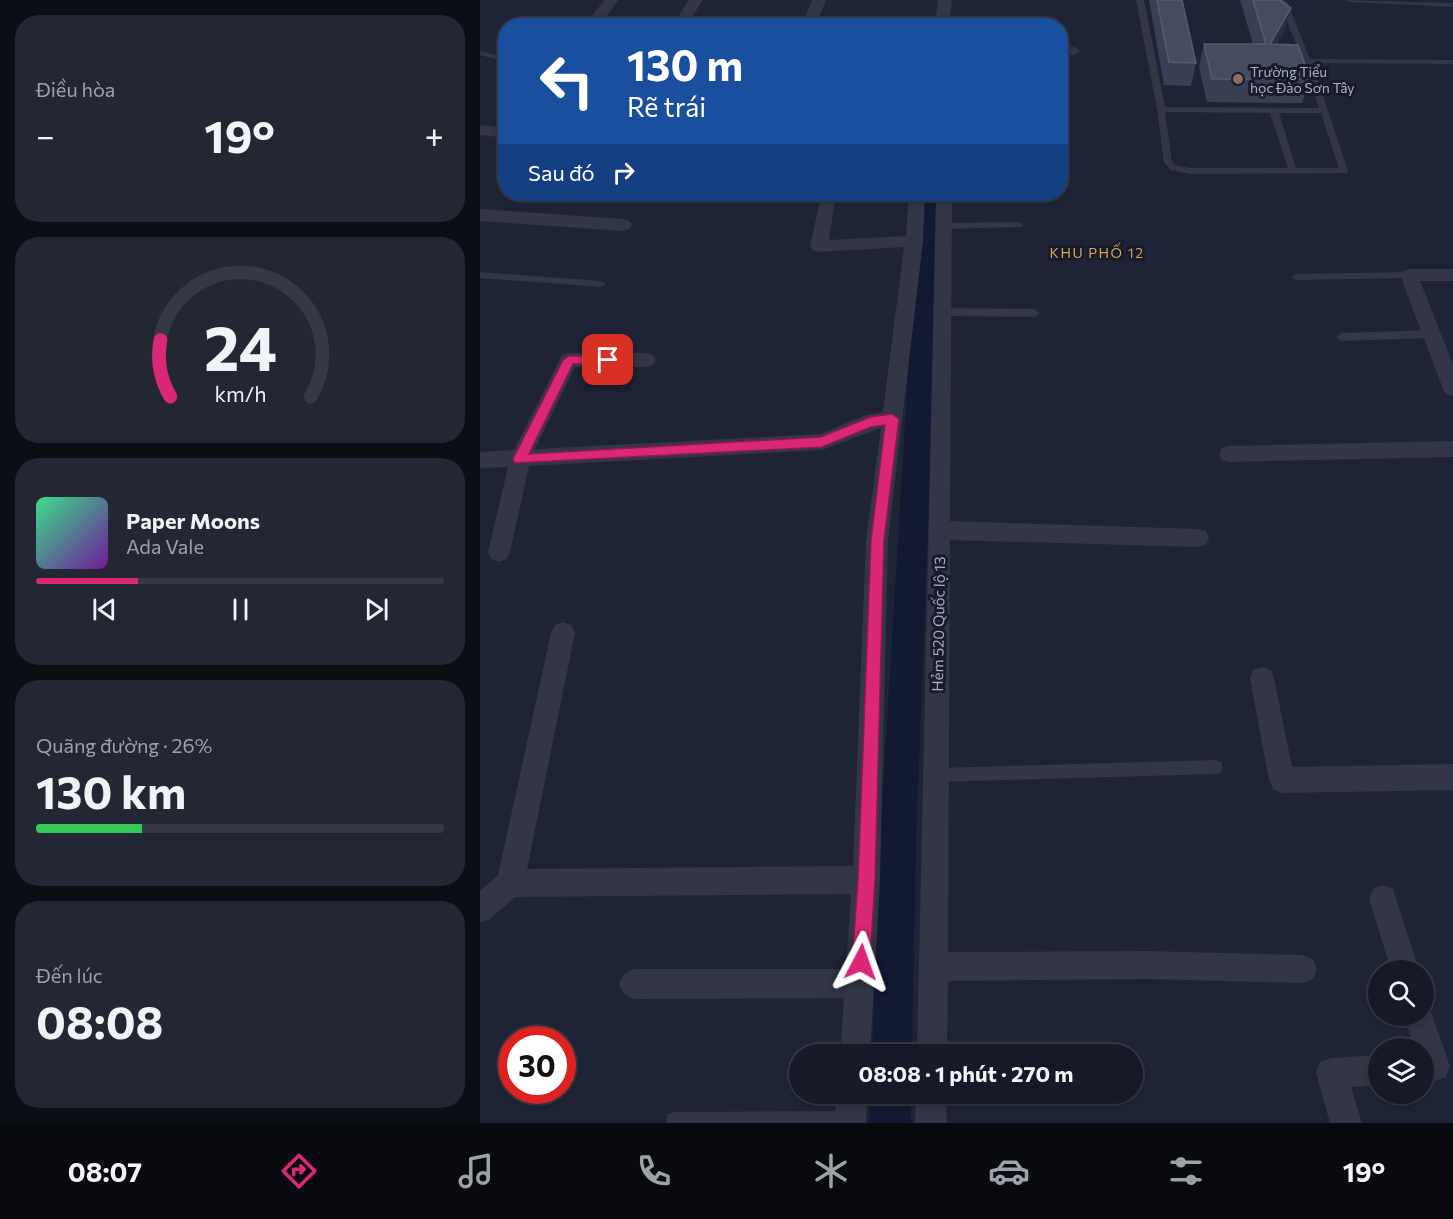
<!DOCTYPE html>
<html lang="vi">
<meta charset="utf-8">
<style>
body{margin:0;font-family:Commissioner,sans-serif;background:#232734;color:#f1f3f6;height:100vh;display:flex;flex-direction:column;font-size:22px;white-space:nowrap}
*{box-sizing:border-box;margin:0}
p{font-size:20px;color:#9ea1a8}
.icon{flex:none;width:33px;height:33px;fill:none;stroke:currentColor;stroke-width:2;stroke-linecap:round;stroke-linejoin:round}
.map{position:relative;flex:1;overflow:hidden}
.drawer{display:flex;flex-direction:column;gap:15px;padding:15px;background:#0c0e16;width:480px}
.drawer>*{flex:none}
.top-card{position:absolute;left:18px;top:18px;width:570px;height:183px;border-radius:24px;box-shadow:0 3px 9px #0003,0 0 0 2px #353845;background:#1a4fa0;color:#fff;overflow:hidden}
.tools{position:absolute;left:888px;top:960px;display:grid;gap:12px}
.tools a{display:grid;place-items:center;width:66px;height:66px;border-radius:50%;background:#161a28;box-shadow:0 3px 9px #0003,0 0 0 2px #353845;font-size:30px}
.speed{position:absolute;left:18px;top:1026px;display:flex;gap:12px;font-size:30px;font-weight:700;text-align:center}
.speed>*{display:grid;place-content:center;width:78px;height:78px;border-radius:50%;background:#161a28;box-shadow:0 3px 9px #0003,0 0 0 2px #353845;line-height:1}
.speed .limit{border:9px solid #d22;background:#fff;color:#111}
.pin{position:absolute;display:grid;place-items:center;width:51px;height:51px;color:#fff;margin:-26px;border-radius:12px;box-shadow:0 3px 9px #0006}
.me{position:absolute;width:66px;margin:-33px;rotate:4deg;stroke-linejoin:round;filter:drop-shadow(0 0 4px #0008)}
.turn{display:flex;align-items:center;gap:21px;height:126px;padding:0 30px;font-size:27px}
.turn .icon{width:78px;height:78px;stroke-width:2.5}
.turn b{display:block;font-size:42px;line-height:51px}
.then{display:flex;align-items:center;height:57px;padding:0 30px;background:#0003;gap:12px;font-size:22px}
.big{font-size:45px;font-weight:700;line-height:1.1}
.drawer .card{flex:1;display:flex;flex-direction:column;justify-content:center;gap:9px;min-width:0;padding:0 21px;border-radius:24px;background:#232734}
.drawer .dial{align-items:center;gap:0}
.dial svg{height:156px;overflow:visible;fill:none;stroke:#353845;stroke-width:7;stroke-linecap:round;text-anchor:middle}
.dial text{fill:#f1f3f6;stroke:none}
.song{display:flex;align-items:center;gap:18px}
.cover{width:72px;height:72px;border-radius:9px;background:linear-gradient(135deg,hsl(150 70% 55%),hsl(280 70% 35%))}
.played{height:6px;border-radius:3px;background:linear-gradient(90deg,#db2777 25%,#353845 25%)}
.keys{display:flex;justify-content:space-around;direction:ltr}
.heat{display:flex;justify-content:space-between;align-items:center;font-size:33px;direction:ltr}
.charge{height:9px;border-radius:4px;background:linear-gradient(90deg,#34c759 26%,#353845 0)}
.trip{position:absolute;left:309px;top:1044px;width:354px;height:60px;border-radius:30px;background:#161a28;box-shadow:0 3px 9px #0003,0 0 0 2px #353845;font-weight:700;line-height:60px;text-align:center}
.dock{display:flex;height:96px;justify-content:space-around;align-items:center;background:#090a10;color:#9ea1a8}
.dock .icon{width:42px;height:42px}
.dock .current{color:#db2777}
.dock b{font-size:27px;color:#f1f3f6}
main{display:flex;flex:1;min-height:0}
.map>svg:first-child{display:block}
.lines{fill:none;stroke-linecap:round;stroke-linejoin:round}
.canal{fill:#121933;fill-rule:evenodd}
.service{fill:#323646;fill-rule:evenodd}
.minor{fill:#323646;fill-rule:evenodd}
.wall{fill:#393f55}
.shaded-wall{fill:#292e44}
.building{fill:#454b61;stroke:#555b71;stroke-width:1.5}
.route{fill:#db2777;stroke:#8e194d;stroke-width:1.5}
.education-dot{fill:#8d6e63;stroke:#171b2b;stroke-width:2}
.labels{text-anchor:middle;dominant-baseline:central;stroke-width:6;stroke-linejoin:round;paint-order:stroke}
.far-poi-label{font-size:14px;fill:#abb0c4;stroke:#171b2b;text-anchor:start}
.far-neighbourhood-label{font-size:14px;letter-spacing:1.5px;fill:#d6a754;stroke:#171b2b}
.street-label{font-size:15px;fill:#abb0c4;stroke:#171b2b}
</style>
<main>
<section class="drawer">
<div class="card"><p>Điều hòa</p>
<div class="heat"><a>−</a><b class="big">19°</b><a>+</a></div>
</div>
<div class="card dial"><svg viewBox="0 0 100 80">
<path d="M14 69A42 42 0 1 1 86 69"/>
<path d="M14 69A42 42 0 0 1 9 40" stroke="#db2777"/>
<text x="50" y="56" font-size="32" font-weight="700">24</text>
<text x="50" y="72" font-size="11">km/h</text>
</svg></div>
<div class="card">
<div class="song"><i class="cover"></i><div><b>Paper Moons</b><p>Ada Vale</p></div></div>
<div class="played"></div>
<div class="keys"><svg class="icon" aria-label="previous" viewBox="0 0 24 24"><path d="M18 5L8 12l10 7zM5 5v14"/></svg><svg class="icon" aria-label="pause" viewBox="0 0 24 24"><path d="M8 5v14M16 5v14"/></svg><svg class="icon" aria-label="next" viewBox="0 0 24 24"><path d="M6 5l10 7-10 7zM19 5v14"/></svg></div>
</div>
<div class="card"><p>Quãng đường · 26%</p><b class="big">130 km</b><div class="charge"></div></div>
<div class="card"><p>Đến lúc</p><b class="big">08:08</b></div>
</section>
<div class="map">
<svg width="973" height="1123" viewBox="0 0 973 1123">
<rect width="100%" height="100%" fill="#1e2336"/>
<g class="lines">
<!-- canal -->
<path class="canal" d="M439,194H461L436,838L432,1054H392L400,838Z
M390,1094H431V1123H389Z"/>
<!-- service -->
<path class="service" d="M656,0H664L685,107L839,108L823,61L799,2L802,0L807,2L830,59L973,60V64L832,63L868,171L867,173L711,174L691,170L684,163L677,109ZM685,112L790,113L808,168H711L697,166L692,162ZM799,113H841L859,168H816Z
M865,0L973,3V7L869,2Z
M0,51L26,57V62L0,55Z
M539,222L544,225L542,227L463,229L458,226L463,223Z
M0,272L121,281L126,284L121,287L0,278Z
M929,272L934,275L929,278L816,280L811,277L816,274Z
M462,308L555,309L560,313L555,317L462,316L457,312Z
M951,330L956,334L951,338L861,341L856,337L861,333Z
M736,760L741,762L743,767L741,772L736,774L456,782L451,780L449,775L451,770L456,768Z
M370,1111L376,1113L378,1119L377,1123H187L186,1120L188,1114L194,1112Z"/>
<!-- minor -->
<path class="minor" d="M124,0H138L120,26H105Z
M209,0H223L206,26H192Z
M332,0H346L339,18L332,22L325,18Z
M458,0H472L469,26H455Z
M580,47H594L601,51L594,55H580Z
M0,125L26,128V138L0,135Z
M429,194H445L443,241L408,540L400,880L390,1054H360L364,998L154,999L144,994L139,984L144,974L154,969H366L371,894L35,897L10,919L0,923V891L18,875L71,633L75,625L83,622L91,625L95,633L47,869L373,866L386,540L401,428L342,450L49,466L30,552L27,559L19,562L11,559L8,552L28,467L0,468V452L34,450L82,355L89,353H166L173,355L176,360L173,365L166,367H95L55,449L340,434L383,416L403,412L424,247L339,252L333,250L330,246L341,196H353L355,200L349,240L426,236Z
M456,194H472L470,521L718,529L726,531L729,538L726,545L718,547L470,540L468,952L667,951L823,955L833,959L837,969L833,979L823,983L667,979L468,981L467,1054H437Z
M0,209L143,219L149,221L152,225L149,229L143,231L0,221Z
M929,269H973V281H940L973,364V396L966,394L963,389L920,275L923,271Z
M973,441V457L749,462L742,460L739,454L742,448L749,446Z
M782,667L791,670L794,678L812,767L973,764V790L802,793L793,789L789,780L770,678L773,670Z
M903,885L913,889L939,970H911L889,899L893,889Z
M944,1003L949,1006L970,1066L966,1077L955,1081L944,1077V1048H934L924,1016H944Z
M898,1055V1085L871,1087L882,1123H850L836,1073L840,1062L851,1058Z
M357,1094H387L386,1123H354Z
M436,1094H466L467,1123H435Z"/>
</g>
<!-- wall -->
<path class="wall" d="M669,0H702L716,63L711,86L684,85Z
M760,0H800L811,8L804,31L796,44L830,79L822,103L727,102L719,67L724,44H773Z"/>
<!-- shaded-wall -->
<path class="shaded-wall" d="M811,8L804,31L784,67L790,44Z"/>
<!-- building -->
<path class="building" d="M677,0H702L716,63L689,62Z
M773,0H800L811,8L790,44L818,45L830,79H732L724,44H786Z"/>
<!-- route -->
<path class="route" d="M89,356H128L134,360L128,364H93L49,454L341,437L390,417L412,414L419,419L404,540L395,880L390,962L387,968L381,971L375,968L372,962L378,880L391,540L405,425L391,427L342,447L35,463L33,459L83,360Z"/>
<!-- markers -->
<circle class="education-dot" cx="758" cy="79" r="6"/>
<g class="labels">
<!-- far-poi labels -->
<g class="far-poi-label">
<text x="770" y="71">Trường Tiểu<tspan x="770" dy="16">học Đào Sơn Tây</tspan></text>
</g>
<!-- far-neighbourhood labels -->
<g class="far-neighbourhood-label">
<text x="617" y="252">KHU PHỐ 12</text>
</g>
<!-- street labels -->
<g class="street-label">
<text transform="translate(458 624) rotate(-89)">Hẻm 520 Quốc lộ 13</text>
</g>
</g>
</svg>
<div class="tools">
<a><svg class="icon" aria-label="search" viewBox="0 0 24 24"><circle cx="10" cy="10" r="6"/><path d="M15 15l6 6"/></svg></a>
<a><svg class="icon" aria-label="layers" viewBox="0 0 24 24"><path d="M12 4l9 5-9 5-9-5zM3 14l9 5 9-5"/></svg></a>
</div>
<div class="speed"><div class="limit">30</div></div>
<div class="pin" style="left:128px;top:360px;background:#d93025"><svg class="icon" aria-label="arrive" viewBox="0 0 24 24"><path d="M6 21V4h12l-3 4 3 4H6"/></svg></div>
<svg class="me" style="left:381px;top:962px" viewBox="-20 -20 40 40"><path d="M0-17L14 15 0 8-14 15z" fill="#db2777" stroke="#fff" stroke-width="4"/></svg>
<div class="trip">08:08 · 1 phút · 270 m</div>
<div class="top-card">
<div class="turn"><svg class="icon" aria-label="left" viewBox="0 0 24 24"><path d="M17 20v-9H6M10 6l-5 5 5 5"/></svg><div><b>130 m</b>Rẽ trái</div></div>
<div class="then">Sau đó<svg class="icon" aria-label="right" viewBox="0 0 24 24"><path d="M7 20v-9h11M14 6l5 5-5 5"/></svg></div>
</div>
</div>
</main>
<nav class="dock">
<b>08:07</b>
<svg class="icon current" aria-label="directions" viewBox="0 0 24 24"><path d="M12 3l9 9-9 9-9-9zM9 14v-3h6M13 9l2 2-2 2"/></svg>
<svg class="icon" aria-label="music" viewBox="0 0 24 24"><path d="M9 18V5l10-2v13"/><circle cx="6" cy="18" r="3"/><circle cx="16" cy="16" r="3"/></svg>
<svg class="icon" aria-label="phone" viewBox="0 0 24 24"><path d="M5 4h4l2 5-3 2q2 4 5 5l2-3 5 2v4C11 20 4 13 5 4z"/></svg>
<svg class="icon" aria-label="climate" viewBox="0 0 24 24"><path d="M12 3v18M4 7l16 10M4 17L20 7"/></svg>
<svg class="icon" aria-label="car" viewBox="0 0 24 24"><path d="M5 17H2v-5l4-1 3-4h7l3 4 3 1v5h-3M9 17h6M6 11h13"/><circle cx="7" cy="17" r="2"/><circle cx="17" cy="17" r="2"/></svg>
<svg class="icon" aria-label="filters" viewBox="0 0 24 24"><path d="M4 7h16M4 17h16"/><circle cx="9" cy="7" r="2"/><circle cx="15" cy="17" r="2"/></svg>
<b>19°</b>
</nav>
